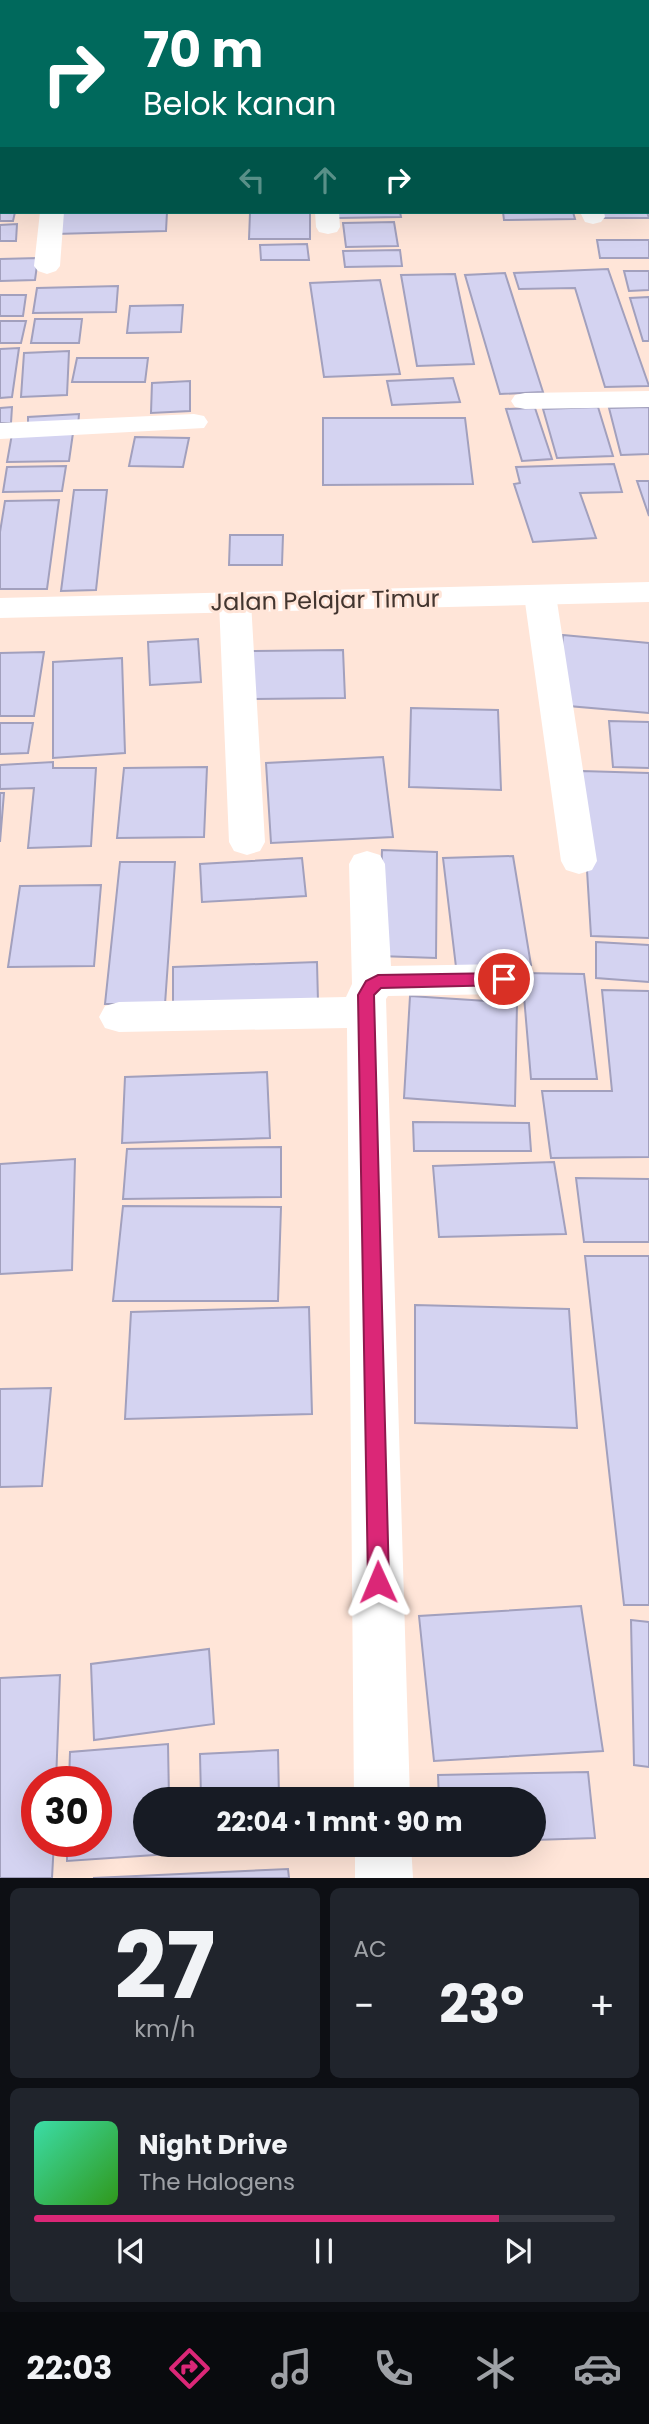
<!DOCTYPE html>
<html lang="id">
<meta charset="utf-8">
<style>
body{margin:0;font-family:Poppins,sans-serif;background:#20242c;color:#f1f3f6;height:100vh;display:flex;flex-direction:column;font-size:26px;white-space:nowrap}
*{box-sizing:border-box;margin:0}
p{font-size:23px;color:#9ea1a6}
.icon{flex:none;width:38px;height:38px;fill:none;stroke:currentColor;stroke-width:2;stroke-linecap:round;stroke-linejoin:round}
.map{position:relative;height:1878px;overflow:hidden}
.details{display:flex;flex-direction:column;gap:10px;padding:10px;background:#0d0f14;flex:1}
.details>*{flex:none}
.top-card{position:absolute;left:0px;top:0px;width:649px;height:214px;box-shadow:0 7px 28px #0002;background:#00695c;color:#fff;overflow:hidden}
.speed{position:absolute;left:21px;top:1766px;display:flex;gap:14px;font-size:35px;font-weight:700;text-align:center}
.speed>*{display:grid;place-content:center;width:91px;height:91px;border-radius:50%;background:#171b24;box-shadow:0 7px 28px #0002;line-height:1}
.speed .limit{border:10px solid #d22;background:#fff;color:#111}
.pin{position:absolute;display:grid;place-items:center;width:60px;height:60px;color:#fff;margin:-30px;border:4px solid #fff;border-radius:50%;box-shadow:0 2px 7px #0007}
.me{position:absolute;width:77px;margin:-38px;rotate:359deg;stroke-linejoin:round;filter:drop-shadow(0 0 5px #0008)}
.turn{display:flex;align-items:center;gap:24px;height:147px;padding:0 28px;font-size:32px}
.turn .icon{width:91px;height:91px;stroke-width:2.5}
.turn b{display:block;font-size:49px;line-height:60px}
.lanes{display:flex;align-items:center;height:66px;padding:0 28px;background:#0003;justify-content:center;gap:35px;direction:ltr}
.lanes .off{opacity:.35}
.big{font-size:52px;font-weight:700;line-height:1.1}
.details .card{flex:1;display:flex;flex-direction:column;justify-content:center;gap:10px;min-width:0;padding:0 24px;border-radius:10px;background:#20242c}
.details .dial{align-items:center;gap:0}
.dial b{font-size:91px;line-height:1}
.song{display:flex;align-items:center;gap:21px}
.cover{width:84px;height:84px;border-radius:10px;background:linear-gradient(135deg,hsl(160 70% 55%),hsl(110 70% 35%))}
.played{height:7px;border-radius:4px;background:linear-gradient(90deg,#db2777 80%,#363941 80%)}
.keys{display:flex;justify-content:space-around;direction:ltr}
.heat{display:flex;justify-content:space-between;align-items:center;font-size:38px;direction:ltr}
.details .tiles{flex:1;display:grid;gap:10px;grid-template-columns:1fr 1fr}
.card:last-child{grid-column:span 2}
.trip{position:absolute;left:133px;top:1787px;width:413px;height:70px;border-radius:35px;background:#171b24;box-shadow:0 7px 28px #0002;font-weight:700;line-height:70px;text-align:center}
.tabs{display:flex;height:112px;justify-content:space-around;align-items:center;background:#090b0e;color:#9ea1a6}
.tabs .icon{width:49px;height:49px}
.tabs .current{color:#db2777}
.tabs b{font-size:32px;color:#f1f3f6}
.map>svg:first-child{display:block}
.building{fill:#d4d3f1;stroke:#a2a0bd;stroke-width:2}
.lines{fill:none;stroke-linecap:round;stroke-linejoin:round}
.street{fill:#fff;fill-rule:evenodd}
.secondary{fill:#fff;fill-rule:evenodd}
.route{fill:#db2777;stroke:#8e194d;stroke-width:2}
.labels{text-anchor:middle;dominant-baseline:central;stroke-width:6;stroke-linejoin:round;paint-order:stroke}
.street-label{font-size:24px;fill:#42352f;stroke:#ffe5d8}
</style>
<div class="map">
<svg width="649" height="1878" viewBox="0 0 649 1878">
<rect width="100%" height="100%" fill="#ffe5d8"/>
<!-- building -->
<path class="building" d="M0,190L2,212H15L13,221H0Z
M57,212H167L166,231L55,234Z
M337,212H400L401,217L338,218Z
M503,212H573L575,219L504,220Z
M594,212H647L649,218H596Z
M250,213H310V239H249Z
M394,222L398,246L346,247L343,223Z
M17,224L16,241H0V225Z
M597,240H649V258H600Z
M307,244L309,260H261L260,245Z
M400,250L402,266L345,267L343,251Z
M38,258L35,280L0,281V259Z
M608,269L649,386L605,387L575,288L519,289L514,273Z
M624,271H649V290L629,291Z
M505,273L543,392L500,394L465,275Z
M455,274L474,364L417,366L401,275Z
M380,280L400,374L324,377L310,283Z
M118,286L116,312L33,313L37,288Z
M0,295H26L23,316H0Z
M649,297V341H643L630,298Z
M183,305L181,332L127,333L130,306Z
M35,319H82L79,343H31Z
M0,321H26L21,343H0Z
M19,348L12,397L0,398V349Z
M69,351L67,395L21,397L24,353Z
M77,358H148L145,382H72Z
M453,378L460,402L392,405L387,381Z
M190,381V411L151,413L152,383Z
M12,407L11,423H0V408Z
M598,407L613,456L557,458L543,409Z
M649,407V454L621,455L609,408Z
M535,408L552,459L522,461L506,409Z
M79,414L78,427L28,428V417Z
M323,418H465L473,484L323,485Z
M73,433L69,461L7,462L12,434Z
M135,437L189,438L183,467L129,466Z
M614,464L622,492L580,493L596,538L533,542L514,484L520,483L516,467Z
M66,466L62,491L3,492L7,467Z
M637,481H649V516Z
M74,490H107L96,590L61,591Z
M59,500L47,589H0V532L5,501Z
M230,535H283L282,565H229Z
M563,635L649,643V713L557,705Z
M198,639L201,682L150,685L148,642Z
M343,650L345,698L252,699L251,651Z
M44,652L34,716H0V653Z
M122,658L125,753L53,758V662Z
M411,708L498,710L501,790L409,787Z
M609,721L649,722V768L613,767Z
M0,723H33L28,753L0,754Z
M383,757L393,837L271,843L266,763Z
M53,762V768H96L91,846L28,848L34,788L0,789V765Z
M207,767L204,837L117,838L124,768Z
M581,771L649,773V938L591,936Z
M0,793H4L0,842Z
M382,850L437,852L436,958L379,956Z
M513,856L531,965L456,967L443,858Z
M302,858L306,896L202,902L200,864Z
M120,862H175L165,1004H105Z
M101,885L94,966L8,967L20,886Z
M596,942L649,945V982L596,978Z
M317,962L318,1002L173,1007V967Z
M522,973L584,974L597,1079H531Z
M602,990L649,991V1157L551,1158L542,1091H612Z
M410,996L517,1003L515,1106L404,1098Z
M267,1072L270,1138L122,1143L125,1077Z
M413,1122L529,1123L531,1151H414Z
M281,1147V1197L123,1199L127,1149Z
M75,1159L72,1270L0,1274V1164Z
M554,1162L566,1234L439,1237L433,1166Z
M576,1178L649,1179V1242H584Z
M123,1206L281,1207L278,1301H113Z
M585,1256H649V1605H624Z
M415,1305L569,1309L577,1428L415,1423Z
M309,1307L312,1414L125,1419L131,1312Z
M51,1388L42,1486L0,1487V1389Z
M581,1606L603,1751L434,1761L419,1616Z
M631,1620L649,1622V1767L634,1765Z
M209,1649L214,1724L94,1740L91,1664Z
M60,1675L56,1782H37V1841H54L52,1878H0V1678Z
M168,1744L169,1799H145V1844H169V1854L67,1861V1841H96V1782H69L70,1752Z
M278,1750L279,1799H201L200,1754Z
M588,1772L595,1838L534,1840V1799H439L438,1775Z
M201,1844H281V1848L201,1852Z
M288,1869L289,1878H93Z"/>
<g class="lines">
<!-- street -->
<path class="street" d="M44,0H64L43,2Z
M213,0H233V2H213Z
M473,0H493V2H473Z
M648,47H649V59H648Z
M0,60H2V72H0Z
M40,212H64L60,266L56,271L47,274L38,271L34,266Z
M315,212H339L340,227L337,232L328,234L319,232L316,227Z
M580,212H604L605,217L601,222L593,224L585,222Z
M649,391V407L525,409L515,407L511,401L515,395L525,393Z
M194,414L204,416L208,422L204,428L0,439V423Z
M540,585L551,588L556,595L597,861L592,870L579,874L566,870L561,861L524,595L529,588Z
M235,592L246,595L251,602L265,842L260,851L247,855L234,851L229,842L219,602L224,595Z
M367,851L380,855L385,864L391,966L504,964L518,968L524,979L518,990L504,994L388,996L386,999L410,1799H354L347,1028L119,1032L105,1028L99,1017L105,1006L119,1002L346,997L352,984L349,864L354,855Z
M355,1844H411L413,1878H355Z"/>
<!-- secondary -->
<path class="secondary" d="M649,582V602L0,618V598Z"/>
</g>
<!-- route -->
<path class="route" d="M504,973L512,979L504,985L381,988L374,995L389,1582L386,1589L378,1592L371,1589L368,1582L358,995L366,981L378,975Z"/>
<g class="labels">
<!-- street labels -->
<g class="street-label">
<text transform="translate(325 600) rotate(-1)">Jalan Pelajar Timur</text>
</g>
</g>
</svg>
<div class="speed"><div class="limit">30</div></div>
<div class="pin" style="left:504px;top:979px;background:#d93025"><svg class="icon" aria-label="arrive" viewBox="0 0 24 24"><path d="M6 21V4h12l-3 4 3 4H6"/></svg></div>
<svg class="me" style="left:378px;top:1582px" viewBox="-20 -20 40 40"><path d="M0-17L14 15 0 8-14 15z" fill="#db2777" stroke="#fff" stroke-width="4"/></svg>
<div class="trip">22:04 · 1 mnt · 90 m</div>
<div class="top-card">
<div class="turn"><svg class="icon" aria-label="right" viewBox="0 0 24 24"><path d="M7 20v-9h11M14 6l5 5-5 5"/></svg><div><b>70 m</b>Belok kanan</div></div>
<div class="lanes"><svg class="icon off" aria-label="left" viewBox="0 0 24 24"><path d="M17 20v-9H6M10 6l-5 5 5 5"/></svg><svg class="icon off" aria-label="ahead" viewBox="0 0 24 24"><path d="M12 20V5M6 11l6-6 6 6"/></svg><svg class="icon" aria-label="right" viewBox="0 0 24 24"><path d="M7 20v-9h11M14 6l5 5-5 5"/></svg></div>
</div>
</div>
<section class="details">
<div class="tiles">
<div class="card dial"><b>27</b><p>km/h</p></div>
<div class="card"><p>AC</p>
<div class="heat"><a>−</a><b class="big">23°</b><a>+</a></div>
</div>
<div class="card">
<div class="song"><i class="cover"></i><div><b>Night Drive</b><p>The Halogens</p></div></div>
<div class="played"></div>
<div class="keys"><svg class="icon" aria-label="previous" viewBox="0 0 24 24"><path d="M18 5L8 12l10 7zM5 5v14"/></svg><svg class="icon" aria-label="pause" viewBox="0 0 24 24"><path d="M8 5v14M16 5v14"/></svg><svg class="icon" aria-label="next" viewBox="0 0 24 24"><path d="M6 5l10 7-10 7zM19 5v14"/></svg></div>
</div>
</div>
</section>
<nav class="tabs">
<b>22:03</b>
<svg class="icon current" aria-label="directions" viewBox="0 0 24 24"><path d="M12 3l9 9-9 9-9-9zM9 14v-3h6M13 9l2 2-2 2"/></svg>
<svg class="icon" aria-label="music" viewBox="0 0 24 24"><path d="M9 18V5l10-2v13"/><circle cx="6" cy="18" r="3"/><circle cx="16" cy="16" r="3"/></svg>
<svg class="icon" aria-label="phone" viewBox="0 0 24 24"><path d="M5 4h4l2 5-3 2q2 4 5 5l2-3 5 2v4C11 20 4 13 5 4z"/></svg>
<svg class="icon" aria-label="climate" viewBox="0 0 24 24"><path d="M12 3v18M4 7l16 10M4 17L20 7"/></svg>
<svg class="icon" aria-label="car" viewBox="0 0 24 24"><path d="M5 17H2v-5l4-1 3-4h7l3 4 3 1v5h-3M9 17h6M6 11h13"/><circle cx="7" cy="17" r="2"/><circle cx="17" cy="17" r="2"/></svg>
</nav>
